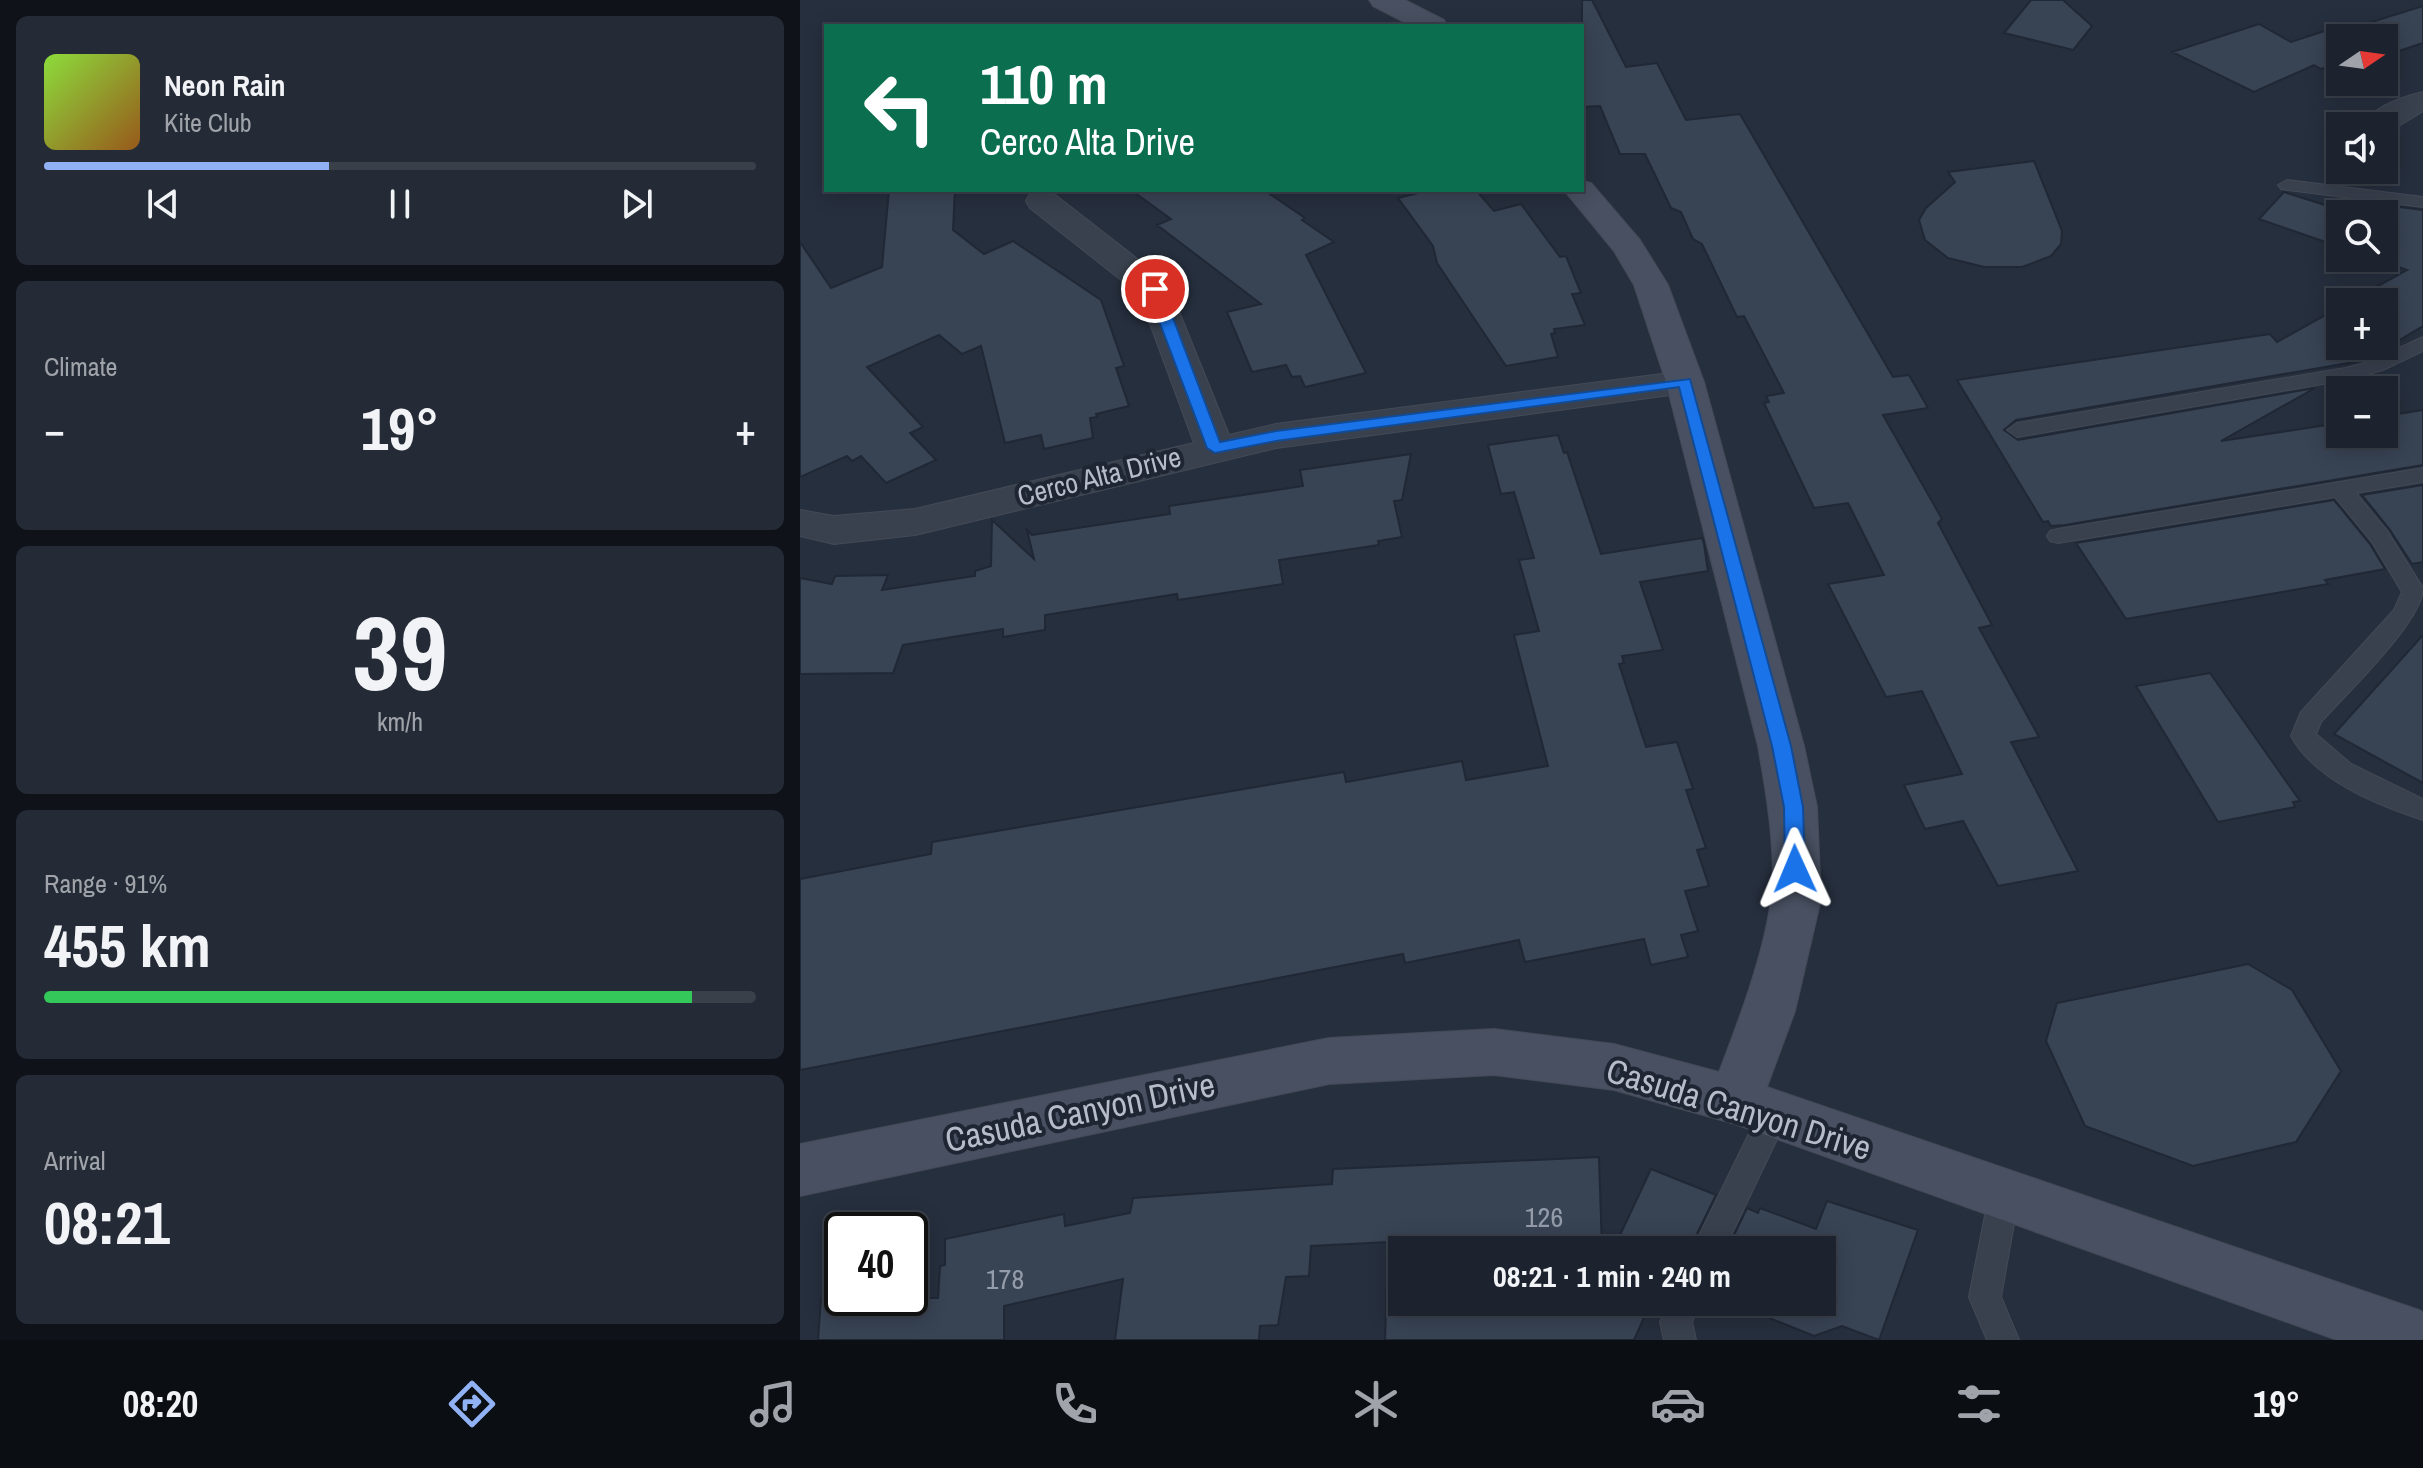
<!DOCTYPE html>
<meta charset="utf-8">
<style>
body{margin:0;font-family:"Archivo Narrow",sans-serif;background:#252b36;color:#f1f3f6;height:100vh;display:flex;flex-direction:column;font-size:30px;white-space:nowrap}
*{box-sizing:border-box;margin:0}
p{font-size:26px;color:#a0a4aa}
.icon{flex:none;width:44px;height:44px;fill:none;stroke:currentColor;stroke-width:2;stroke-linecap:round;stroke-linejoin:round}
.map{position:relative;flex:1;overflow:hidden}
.side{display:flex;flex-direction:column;gap:16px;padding:16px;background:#0f1319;width:800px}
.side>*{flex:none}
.guide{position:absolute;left:24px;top:24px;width:760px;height:168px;border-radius:0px;box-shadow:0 4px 20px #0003,0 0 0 2px #3a404a;background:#0b6e4f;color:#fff;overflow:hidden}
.needle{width:52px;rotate:77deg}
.controls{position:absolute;left:1526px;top:24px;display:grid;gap:16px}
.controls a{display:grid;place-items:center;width:72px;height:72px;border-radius:0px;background:#1c232e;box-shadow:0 4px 20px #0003,0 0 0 2px #3a404a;font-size:40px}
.speed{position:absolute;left:24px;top:1212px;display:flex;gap:16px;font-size:40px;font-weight:700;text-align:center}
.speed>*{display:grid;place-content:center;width:104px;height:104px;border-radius:50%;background:#1c232e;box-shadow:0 4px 20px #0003,0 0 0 2px #3a404a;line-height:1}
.speed .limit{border:4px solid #111;border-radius:12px;background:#fff;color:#111}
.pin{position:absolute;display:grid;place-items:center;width:68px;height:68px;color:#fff;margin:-34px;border:4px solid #fff;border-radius:50%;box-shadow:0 2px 8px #0007}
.me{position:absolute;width:88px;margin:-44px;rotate:359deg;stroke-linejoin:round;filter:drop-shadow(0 0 6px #0008)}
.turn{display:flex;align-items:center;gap:28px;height:168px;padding:0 24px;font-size:36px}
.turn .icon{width:104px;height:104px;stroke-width:2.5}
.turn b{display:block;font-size:56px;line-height:68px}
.big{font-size:60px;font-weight:700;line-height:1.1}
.side .tile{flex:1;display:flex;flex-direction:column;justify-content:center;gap:12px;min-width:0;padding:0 28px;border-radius:12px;background:#252b36}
.side .dial{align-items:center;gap:0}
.dial b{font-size:104px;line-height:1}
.song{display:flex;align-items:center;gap:24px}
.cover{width:96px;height:96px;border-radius:12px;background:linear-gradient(135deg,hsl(90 70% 55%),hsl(30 70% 35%))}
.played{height:8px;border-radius:4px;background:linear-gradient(90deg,#90b2f4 40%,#3a404a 40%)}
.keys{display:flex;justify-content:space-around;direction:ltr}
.heat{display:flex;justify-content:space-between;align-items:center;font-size:44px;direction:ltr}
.charge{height:12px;border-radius:6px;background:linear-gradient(90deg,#34c759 91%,#3a404a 0)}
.trip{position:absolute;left:588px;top:1236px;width:448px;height:80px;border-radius:0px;background:#1c232e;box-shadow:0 4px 20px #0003,0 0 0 2px #3a404a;font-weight:700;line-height:80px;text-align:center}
.tab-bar{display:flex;height:128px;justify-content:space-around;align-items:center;background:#0b0e12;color:#a0a4aa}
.tab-bar .icon{width:56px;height:56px}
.tab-bar .on{color:#90b2f4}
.tab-bar b{font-size:36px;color:#f1f3f6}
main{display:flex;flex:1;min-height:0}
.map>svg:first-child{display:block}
.building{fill:#384354;stroke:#202835;stroke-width:2}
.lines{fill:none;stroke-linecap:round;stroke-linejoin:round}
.lane-casing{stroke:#434a57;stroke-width:2}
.street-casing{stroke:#434a57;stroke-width:2}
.secondary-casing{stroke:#434a57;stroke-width:2}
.lane{fill:#39414e;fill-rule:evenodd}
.street{fill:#39414e;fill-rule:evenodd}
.secondary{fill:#485061;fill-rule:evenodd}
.route{fill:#1a73e8;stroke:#114b97;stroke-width:2}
.labels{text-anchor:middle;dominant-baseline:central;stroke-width:8;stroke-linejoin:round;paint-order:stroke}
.street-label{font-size:28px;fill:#b6bcc9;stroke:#1e2633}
.near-number-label{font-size:28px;fill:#949caa}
.near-street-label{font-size:34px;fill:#b6bcc9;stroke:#1e2633}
</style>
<main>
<section class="side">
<div class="tile">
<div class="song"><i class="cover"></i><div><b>Neon Rain</b><p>Kite Club</p></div></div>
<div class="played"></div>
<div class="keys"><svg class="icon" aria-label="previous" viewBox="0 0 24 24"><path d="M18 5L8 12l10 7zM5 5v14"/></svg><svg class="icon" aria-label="pause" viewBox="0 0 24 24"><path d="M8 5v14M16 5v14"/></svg><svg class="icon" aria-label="next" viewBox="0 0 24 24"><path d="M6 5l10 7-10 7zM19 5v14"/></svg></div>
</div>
<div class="tile"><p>Climate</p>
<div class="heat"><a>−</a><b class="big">19°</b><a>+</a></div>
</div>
<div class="tile dial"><b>39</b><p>km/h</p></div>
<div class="tile"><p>Range · 91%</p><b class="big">455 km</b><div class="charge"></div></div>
<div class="tile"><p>Arrival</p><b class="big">08:21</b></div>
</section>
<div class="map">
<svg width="1623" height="1340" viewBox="0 0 1623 1340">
<rect width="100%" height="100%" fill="#262f3e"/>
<!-- building -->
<path class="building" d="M782,0H792L826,67L857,63L886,120L940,114L1093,377L1109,375L1128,408L1083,415L1142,519L1138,523L1192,625L1179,628L1239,737L1211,742L1278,871L1198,886L1163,821L1125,829L1104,785L1162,774L1122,691L1086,697L1028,584L1084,575L1048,503L1014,508L964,403L969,402L966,396L984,393L944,316L937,317L902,244L893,239L881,212L871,208L845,154H820L800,106L782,107Z
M1231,0H1263L1292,26L1273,50L1204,33Z
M1623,6V43L1584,56V38L1540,36V63L1521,69L1514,65L1454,92L1372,52L1459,24L1491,42L1540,26V32Z
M1234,161L1262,231L1261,244L1251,256L1222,267H1184L1148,258L1125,240L1119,220L1126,208L1155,182L1148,172Z
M89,190H155L153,230L184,254L213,241L301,300L324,366L316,368L329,406L296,414L297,417L290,418L293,438L244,449L241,435L205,443L181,346L162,354L139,335L67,367L123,427L110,433L136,460L86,483L61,456L52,461L47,456L0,477V242L31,288L82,267Z
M331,190H464L505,218L502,220L534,242L506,255L566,373L505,387L500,376L492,377L486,365L452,372L427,312L461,304L357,225L371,219Z
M630,190H676L694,211L721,204L760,257L766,256L781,293L772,294L785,325L754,329L755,333L751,334L758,357L706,366L637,263L633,246L598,198Z
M1484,192L1553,214H1540V247L1459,219Z
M1600,207L1623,210V326L1566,360L1216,420L1204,430L1218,440L1515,388L1421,441L1540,423V434H1584V416L1623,410V465L1265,525L1251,526L1248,521L1243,522L1157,380L1470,334L1477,342L1540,307V346H1584V302H1549L1607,270L1573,258H1584V224Z
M758,435L764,453L767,452L801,554L902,538L904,544L908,571L840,582L863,650L822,656L824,663L819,664L846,747L877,742L893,789L886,790L906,848L897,850L909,886L885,891L898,931L881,935L888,957L851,965L844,939L725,962L719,940L605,963L603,954L0,1070V879L131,854L132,842L544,772L546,782L662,761L666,780L748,766L714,635L739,631L719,560L734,558L714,492L701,494L688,445Z
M611,454L602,500L594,501L602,537L578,541L579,545L479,560L483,584L378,600L377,594L245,615V630L203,637V629L103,645L93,673L0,674V578L32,584L35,576L88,575L82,590L175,576V571L191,566L192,520L234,559L227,530L232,535L370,514L369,506L503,486L500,470Z
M1623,485V562L1612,564L1590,530L1562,495Z
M1534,500L1570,544L1585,569L1525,580L1528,584L1326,619L1276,543Z
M1623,635V783L1534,734Z
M1410,673L1500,801L1493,802L1495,807L1418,822L1336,686Z
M1448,964L1492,990L1541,1071L1496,1142L1393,1166L1285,1126L1246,1041L1257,1003Z
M799,1157L802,1250H602V1302H851L834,1340H585L588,1242L511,1246L509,1276L486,1277L478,1325L460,1326L459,1340H315L323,1279L204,1306V1340H18L21,1298H138L140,1266L145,1265V1239L264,1214L265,1226L330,1213L333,1198L532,1184L533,1169Z
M851,1169L916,1195L889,1250H813Z
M1027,1201L1118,1230L1079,1340L1042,1326L1014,1336L930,1302H1022V1250H927L947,1208L958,1213L960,1208L1016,1229Z"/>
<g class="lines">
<defs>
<path id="lane" d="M1487,180L1623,197V207L1481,189L1478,185Z
M1623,337V351L1583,370L1546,380L1217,437L1207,430L1217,423L1545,368L1569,362Z
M1623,468V482L1556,493L1588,532L1623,588C1623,621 1545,695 1521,722L1516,734L1551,764L1623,799V820C1577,805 1515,780 1491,736L1501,712L1594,610L1602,592L1572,542L1535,497L1258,543L1250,541L1247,536L1250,531L1258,529Z
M974,1101L985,1105L989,1114L924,1250H892L963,1105Z
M1204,1181L1215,1185L1219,1195L1201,1297L1219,1340H1187L1169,1297L1189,1195L1193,1185Z
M869,1302H901L892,1322L896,1340H864L860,1322Z"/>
<path id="street" d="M1623,92V111L1587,133H1584V126H1561C1573,107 1602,97 1623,92Z
M242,191L254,194L367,282L429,435L476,424L885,371L898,374L904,382L898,390L885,393L476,448L115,535L34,544L0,536V510L34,516L115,509L394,443L339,294L230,208L226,201L230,194Z"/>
<path id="secondary" d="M569,0H605L644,20L648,26H612L573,6Z
M782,181L791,183L840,240L868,285L904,382L1004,746L1017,807L1021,899L995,1011L967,1087L1619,1310L1623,1312V1340H1537L935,1124L814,1090L694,1075L529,1084L0,1196V1144L529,1038L694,1029L814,1044L919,1072C939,1020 964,954 971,900C977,854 966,791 958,746L866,382L834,285L814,251L764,190H782Z"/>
</defs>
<!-- lane casing -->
<use href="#lane" class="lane-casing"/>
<!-- street casing -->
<use href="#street" class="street-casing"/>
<!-- secondary casing -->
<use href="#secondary" class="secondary-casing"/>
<!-- lane -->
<use href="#lane" class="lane"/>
<!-- street -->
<use href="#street" class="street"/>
<!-- secondary -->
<use href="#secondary" class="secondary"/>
</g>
<!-- route -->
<path class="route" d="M355,285L362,289L420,442L476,431L890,379L991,746L1003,807L1005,869L1002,874H988L985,869L984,807L972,746L879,387L476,441L415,453L407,448L347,289Z"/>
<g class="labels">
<!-- street labels -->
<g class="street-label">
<text transform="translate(299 476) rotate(-14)">Cerco Alta Drive</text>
</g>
<!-- near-number labels -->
<g class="near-number-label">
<text x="744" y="1217">126</text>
<text x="205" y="1279">178</text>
</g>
<!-- near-street labels -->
<g class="near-street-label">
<text transform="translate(939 1109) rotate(17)">Casuda Canyon Drive</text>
<text transform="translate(280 1112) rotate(-12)">Casuda Canyon Drive</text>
</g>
</g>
</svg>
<div class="controls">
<a><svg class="needle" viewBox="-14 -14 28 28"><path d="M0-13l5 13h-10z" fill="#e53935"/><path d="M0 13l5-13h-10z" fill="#a0a4aa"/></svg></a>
<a><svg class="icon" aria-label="sound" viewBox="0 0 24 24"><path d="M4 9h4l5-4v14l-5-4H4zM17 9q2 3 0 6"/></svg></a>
<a><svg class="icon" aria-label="search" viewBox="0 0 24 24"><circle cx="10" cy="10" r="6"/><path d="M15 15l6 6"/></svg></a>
<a>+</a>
<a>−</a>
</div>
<div class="speed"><div class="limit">40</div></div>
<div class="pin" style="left:355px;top:289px;background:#d93025"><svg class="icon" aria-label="arrive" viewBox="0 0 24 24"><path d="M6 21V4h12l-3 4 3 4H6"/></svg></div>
<svg class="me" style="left:995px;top:869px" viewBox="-20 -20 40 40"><path d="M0-17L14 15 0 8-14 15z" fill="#1a73e8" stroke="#fff" stroke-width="4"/></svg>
<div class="trip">08:21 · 1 min · 240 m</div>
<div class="guide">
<div class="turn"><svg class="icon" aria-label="left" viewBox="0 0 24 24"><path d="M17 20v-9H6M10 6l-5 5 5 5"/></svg><div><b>110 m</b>Cerco Alta Drive</div></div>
</div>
</div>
</main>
<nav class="tab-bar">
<b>08:20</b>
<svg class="icon on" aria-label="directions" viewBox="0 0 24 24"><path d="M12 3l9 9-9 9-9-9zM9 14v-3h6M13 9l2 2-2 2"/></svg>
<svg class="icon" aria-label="music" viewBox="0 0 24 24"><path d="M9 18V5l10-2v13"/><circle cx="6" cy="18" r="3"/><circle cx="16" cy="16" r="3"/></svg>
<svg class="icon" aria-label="phone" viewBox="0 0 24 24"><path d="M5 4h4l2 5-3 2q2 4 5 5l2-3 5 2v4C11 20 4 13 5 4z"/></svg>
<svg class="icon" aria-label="climate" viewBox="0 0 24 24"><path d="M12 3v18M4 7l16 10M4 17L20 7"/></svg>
<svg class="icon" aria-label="car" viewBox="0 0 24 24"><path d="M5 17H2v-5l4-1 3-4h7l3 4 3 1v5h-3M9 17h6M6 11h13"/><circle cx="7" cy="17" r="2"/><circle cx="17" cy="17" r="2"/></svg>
<svg class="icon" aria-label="filters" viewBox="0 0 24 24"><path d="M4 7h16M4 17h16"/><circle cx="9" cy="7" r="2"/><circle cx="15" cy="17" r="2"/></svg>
<b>19°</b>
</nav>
